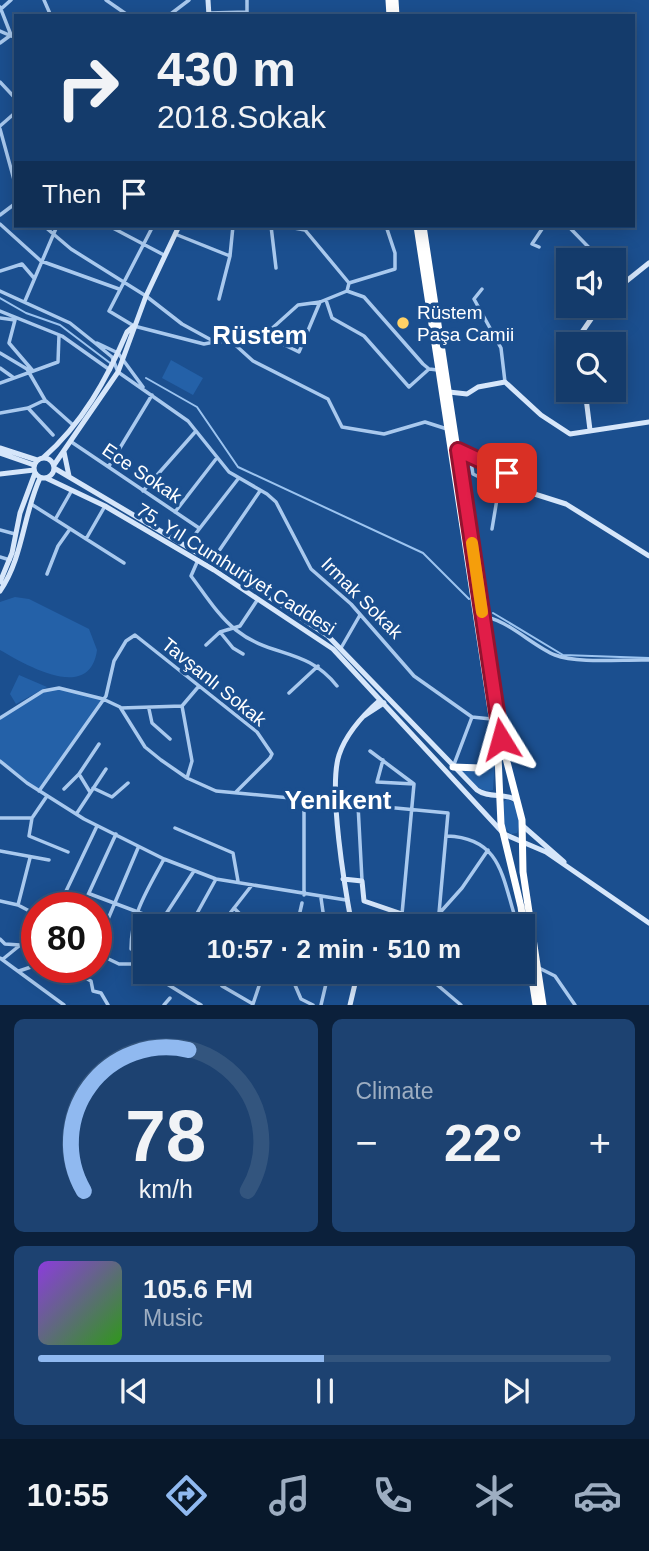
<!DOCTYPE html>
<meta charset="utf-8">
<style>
body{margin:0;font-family:Arial,sans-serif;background:#1d4271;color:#f1f3f6;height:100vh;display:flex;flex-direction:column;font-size:26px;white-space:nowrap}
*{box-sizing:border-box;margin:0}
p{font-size:23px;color:#9dadc1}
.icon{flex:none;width:38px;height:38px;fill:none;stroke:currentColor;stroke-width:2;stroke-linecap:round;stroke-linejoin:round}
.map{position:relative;height:1005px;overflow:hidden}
.details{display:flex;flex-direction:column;gap:14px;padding:14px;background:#0b203b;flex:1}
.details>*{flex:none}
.hud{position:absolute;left:14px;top:14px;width:621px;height:214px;border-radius:0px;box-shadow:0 4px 18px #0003,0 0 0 2px #33557e;background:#143b6b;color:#f1f3f6;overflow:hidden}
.controls{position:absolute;left:556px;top:248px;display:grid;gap:14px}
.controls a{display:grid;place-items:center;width:70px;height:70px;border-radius:0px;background:#143b6b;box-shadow:0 4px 18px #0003,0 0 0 2px #33557e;font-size:35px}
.speed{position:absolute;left:21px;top:892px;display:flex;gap:14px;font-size:35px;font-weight:700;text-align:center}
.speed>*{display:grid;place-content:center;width:91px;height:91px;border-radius:50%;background:#143b6b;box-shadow:0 4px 18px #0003,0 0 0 2px #33557e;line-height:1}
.speed .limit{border:10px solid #d22;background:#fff;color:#111}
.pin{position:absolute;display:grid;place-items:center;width:60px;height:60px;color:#fff;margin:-30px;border-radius:14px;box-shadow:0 4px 10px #0006}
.me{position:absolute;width:77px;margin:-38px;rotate:352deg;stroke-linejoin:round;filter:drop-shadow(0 0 5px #0008)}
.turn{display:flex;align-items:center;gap:24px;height:147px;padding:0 28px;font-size:32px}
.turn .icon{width:91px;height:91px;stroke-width:2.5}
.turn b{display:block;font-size:49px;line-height:60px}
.then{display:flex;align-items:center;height:66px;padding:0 28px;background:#0003;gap:14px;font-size:26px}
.big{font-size:52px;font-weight:800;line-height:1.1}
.details .card{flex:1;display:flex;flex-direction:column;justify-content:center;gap:10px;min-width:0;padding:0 24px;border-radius:10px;background:#1d4271}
.details .dial{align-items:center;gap:0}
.dial svg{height:182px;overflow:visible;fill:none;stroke:#33557e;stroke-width:7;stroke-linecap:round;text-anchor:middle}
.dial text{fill:#f1f3f6;stroke:none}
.song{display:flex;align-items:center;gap:21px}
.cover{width:84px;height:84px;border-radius:10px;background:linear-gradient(135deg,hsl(270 70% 55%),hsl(110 70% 35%))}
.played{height:7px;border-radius:4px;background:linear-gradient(90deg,#90b9f0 50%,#33557e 50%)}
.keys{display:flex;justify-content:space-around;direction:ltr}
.heat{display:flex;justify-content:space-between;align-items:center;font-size:38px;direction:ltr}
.details .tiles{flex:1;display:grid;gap:14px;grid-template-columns:1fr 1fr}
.card:last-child{grid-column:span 2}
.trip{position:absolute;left:133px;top:914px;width:402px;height:70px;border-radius:0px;background:#143b6b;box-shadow:0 4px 18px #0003,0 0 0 2px #33557e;font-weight:800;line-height:70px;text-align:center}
.tabs{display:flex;height:112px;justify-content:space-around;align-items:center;background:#08182b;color:#9dadc1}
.tabs .icon{width:49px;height:49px}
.tabs .current{color:#90b9f0}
.tabs b{font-size:32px;color:#f1f3f6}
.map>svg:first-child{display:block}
.green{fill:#2461a8}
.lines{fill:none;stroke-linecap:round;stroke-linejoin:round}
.stream{stroke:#9cc4f0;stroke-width:2}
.street{stroke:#a9c9ee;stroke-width:3.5}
.secondary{stroke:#d6e6fa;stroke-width:5}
.highway{stroke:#fff;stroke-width:7}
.route-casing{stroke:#92132f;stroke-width:18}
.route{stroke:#e11d48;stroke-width:12}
.slow{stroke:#f59e0b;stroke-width:12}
.poi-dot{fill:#ffd166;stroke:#1b4f8f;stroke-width:2.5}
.labels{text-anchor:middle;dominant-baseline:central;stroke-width:7;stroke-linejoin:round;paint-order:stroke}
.poi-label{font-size:19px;fill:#fff;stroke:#1b4f8f;text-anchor:start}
.street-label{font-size:19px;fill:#fff;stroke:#1b4f8f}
.district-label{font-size:26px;font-weight:bold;fill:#fff;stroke:#1b4f8f}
</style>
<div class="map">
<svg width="649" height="1005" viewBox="0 0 649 1005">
<rect width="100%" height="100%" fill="#1b4f8f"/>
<!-- green -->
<path class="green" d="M171,360L203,378L193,395L162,378Z
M15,597L29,599L89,629L97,650C90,703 26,665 0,650V602Z
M19,675L47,687L16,704L10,694Z
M59,688L103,699L39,791L0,761V718L43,691Z
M495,757L493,790C479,794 470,780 461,771L482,769Z
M507,799L515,803L520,824L517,833L511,834L504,827L503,802Z"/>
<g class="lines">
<!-- stream -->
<path class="stream" d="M0,298L26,313L60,325L110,363
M146,378L197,407L238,467L423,553L469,599
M493,613L563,655L649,658"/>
<!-- street -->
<path class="street" d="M44,0L51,16
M106,0L129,16
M247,0V16
M0,7L11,35
M1,9L11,0
M209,13L247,12
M168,16L189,0
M0,31L16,38
M0,43L11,35
M0,82L16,99
M0,126L16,112
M0,129L16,187
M0,215L16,203
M0,224L41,261L119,289
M44,226L71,249L146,296L182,324L215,342L243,340L268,332L298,305L320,302L347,291L364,297L423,364L429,369L438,370
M109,226L164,255
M153,226L109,311L134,326L204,344L214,342
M271,226L276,268
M283,226L305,230L349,283
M568,226L602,261
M175,234L230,256
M539,247L532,244L544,226
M0,271L22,264L34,278
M614,275L623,285
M482,289L474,299L501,348L505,382
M0,291L70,323L95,343L112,357L118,372L188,421L229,472L267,494L276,502L311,569L351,604L414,676L472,717L491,719
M347,291L349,283L395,269V253L386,226
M219,299L230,256L233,226
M326,300L332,318L364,336L409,387L429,369
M25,301L57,226
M0,311L62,336L110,370
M0,318L15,320
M15,320L9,343L33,371
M262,334L299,352L320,302
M232,342L253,361L328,399L342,427L384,434L425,422L447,429
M97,343L118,353L143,387
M0,353L27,369L45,400L73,425
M0,368L14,378
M0,383L58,362L59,335
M28,408L53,435
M0,413L28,408L45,400
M70,441L199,528
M470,456L473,474L499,487L492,529
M109,466L152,395
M143,491L196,431
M31,504L124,563
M175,512L216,459
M56,518L72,490
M0,530L15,534
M86,539L105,506
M186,546L238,479
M0,557L10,560
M198,560L191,576C204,593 218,616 236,630C271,658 306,647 337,686
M212,561L260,491
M47,574L58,546L70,529
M483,617C504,617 534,647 555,655C578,664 624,659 649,660
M220,632L233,648L243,654
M206,645L220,632L240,626L258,599
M341,648L360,615
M289,693L318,666
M182,706L192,761L187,778
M182,706L199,686
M121,708L182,706
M149,709L152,723L170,739
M0,718L43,691L59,688L103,699L120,707L145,747L161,760L187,778L216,791L448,813L439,913
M370,751L414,784L402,914L419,926
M383,760L377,782L414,784
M0,761L27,783L84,819L164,859L216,879L346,900
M453,767L472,717
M93,788L112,797L128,783
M64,789L79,774
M39,791L106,696L114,661L126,641L135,635L257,732L272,754L270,758L236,792
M90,792L79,774L99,744
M47,796L32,818L29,836L68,852
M304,799V895
M358,805L362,880
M77,813L106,769
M0,818H32
M175,828L233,853L238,881
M447,836C500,838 502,875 515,917L521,918
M0,851L49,860
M90,894L175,926
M321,898L325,926
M0,901L18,905L37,915
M18,905L30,858
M58,908L97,826
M82,908L116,834
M234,908L252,926
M162,920L194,871
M297,925L302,903
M190,926L216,879
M220,926L252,885
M253,926L267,915L275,926
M296,926L324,922
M428,926L462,888L488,850
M103,931L107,932V941L102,940L103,931L138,848
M0,939L5,944L20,945
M131,949C131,914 148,889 164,859
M96,953L119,964H132L145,971
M0,958L64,1005
M3,959L24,942L37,940
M63,968L65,974L76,973L91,981L93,991L101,993L108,1005
M539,968L555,976L575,1005
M19,971L37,965
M146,971L201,1005
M212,971L222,986L253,1004L264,971
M289,971L301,999L313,1005
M421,971L461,1005
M164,1005L170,998
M321,1005L329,971"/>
<!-- secondary -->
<path class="secondary" d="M208,0L209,16
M614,291L649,263
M579,345L580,335L600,306
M585,390L590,430
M449,392L467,394L478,387L505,382L541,415L570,434L649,422
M0,448L37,460
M458,450L507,473L525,491L566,504L649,556
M64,452L69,476
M0,453L34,465
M34 468a10 10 0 1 1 20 0a10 10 0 1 1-20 0Z
M43,458C82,424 107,379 127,332L134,326
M54,465L118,372L146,296L179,226
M54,468L245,581L328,636L477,790C489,799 505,792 516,800
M0,474L34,470
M46,478L105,506L214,570L333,649L504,834L546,852L649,923
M0,582L12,553L20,513L35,473
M0,591C23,558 23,515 40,478
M364,716L384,703
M523,826L564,862
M343,879L362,881L364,901L402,914
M352,926C345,889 328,789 339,755C346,734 363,715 380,700
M350,1005L358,971"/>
<!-- highway -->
<path class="highway" d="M389,0L390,16
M395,0L396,16
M417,226L498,756L501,824L521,907L536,1005
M423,226L501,739L522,820L523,872L543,1005
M453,767L480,768L496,745"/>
</g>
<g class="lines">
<defs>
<path id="route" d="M501,739L458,450L507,473"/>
</defs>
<!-- route casing -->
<use href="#route" class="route-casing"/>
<!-- route -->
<use href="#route" class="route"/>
<!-- slow -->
<path class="slow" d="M472,543L482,612"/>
</g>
<!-- markers -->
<circle class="poi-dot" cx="403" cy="323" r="7"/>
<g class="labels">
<!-- poi labels -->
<g class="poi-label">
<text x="417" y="312">Rüstem<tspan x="417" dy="22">Paşa Camii</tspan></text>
</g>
<!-- street labels -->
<g class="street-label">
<text transform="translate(142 473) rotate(34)">Ece Sokak</text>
<text transform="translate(236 569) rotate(32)">75. Yıl Cumhuriyet Caddesi</text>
<text transform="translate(362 598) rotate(45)">Irmak Sokak</text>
<text transform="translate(214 682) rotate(39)">Tavşanlı Sokak</text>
</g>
<!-- district labels -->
<g class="district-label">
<text x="260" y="335">Rüstem</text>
<text x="338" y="800">Yenikent</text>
</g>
</g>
</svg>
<div class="controls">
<a><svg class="icon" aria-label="sound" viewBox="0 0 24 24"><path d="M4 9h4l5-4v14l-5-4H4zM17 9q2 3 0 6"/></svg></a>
<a><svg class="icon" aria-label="search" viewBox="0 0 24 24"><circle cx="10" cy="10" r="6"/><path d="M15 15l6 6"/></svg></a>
</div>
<div class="speed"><div class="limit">80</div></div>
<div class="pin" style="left:507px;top:473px;background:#d93025"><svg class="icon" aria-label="arrive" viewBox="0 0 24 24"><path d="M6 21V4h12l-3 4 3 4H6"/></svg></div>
<svg class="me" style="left:501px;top:739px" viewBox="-20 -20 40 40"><path d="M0-17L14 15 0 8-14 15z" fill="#e11d48" stroke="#fff" stroke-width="4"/></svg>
<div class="trip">10:57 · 2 min · 510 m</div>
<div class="hud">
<div class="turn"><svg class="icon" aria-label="right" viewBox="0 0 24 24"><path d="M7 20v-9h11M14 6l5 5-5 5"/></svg><div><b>430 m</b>2018.Sokak</div></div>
<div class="then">Then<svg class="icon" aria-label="arrive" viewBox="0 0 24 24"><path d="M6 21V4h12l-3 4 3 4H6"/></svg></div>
</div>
</div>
<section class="details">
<div class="tiles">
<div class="card dial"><svg viewBox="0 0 100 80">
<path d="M14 69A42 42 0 1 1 86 69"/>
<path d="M14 69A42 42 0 0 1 60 7" stroke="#90b9f0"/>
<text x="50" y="56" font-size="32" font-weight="700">78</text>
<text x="50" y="72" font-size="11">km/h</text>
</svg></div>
<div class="card"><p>Climate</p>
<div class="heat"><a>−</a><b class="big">22°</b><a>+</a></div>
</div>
<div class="card">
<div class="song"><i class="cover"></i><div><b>105.6 FM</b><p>Music</p></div></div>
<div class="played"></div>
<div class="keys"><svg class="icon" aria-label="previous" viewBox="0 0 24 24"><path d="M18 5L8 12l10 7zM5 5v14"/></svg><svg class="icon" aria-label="pause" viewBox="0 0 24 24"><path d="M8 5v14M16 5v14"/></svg><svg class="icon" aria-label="next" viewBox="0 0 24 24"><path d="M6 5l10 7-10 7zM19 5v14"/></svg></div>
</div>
</div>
</section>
<nav class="tabs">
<b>10:55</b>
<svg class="icon current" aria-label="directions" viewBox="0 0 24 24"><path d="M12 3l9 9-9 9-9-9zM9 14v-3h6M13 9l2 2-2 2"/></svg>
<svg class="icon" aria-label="music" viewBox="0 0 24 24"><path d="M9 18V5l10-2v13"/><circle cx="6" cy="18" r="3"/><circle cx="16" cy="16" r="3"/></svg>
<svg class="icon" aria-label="phone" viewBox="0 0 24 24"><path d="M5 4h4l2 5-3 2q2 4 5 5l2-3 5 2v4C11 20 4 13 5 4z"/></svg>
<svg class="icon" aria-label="climate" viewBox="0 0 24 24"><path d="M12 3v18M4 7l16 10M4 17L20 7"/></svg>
<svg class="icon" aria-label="car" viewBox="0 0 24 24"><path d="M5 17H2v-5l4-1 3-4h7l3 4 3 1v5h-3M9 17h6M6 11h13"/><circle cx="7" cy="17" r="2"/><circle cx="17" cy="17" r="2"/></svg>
</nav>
